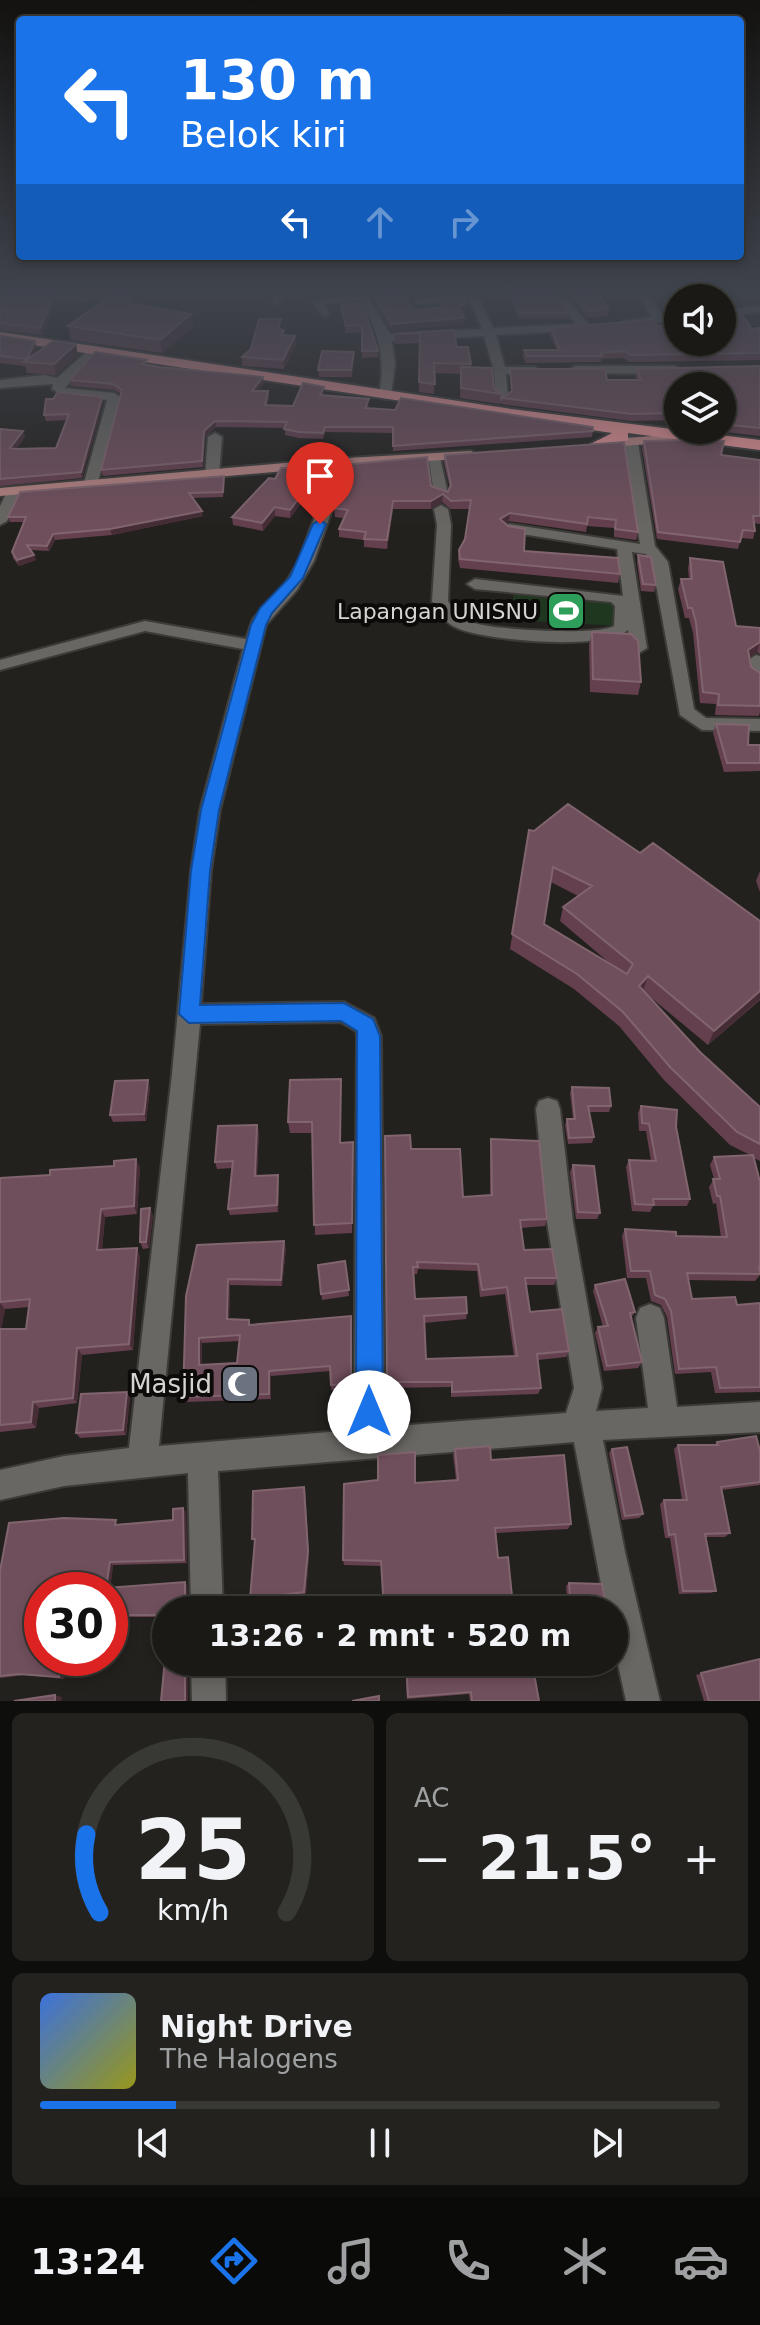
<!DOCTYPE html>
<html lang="id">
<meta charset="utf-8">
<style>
body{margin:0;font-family:"DejaVu Sans",sans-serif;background:#23221f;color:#f1f3f6;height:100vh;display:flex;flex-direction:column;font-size:30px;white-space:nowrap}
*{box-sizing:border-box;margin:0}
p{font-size:26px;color:#9fa0a1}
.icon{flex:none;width:44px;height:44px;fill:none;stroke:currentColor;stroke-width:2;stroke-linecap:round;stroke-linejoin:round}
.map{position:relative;height:1701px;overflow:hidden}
.panel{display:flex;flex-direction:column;gap:12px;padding:12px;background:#0e0e0c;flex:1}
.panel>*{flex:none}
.banner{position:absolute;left:16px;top:16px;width:728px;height:244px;border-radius:8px;box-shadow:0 4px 12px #0003,0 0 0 2px #383835;background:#1a73e8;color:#fff;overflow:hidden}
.fabs{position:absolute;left:664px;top:284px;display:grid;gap:16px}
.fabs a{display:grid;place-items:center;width:72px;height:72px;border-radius:50%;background:#1a1916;box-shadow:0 4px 12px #0003,0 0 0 2px #383835;font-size:40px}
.speed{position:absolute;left:24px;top:1572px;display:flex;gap:16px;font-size:40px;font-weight:700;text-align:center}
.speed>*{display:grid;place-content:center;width:104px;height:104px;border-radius:50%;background:#1a1916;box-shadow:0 4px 12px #0003,0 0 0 2px #383835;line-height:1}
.speed .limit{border:12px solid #d22;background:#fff;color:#111}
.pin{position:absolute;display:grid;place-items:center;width:68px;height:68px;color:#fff;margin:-82px -34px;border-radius:50% 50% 50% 0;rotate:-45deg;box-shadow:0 0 8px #0007}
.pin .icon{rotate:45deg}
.me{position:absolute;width:88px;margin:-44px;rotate:0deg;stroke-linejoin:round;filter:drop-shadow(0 0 6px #0008)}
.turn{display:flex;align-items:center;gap:28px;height:168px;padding:0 32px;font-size:36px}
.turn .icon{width:104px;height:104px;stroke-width:2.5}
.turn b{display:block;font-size:56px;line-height:68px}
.lanes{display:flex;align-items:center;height:76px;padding:0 32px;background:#0003;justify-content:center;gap:40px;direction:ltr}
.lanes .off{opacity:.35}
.big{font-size:60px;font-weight:700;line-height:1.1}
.panel .card{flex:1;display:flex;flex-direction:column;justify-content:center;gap:12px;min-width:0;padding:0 28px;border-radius:12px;background:#23221f}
.panel .dial{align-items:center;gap:0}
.dial svg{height:208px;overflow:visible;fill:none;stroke:#383835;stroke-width:7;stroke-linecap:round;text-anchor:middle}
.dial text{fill:#f1f3f6;stroke:none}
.song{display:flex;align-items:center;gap:24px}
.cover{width:96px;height:96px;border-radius:12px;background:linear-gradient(135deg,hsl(220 70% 55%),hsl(60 70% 35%))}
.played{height:8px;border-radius:4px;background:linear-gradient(90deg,#1a73e8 20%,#383835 20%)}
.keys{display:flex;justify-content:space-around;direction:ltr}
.heat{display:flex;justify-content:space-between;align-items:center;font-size:44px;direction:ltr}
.panel .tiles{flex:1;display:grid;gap:12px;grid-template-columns:1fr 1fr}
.card:last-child{grid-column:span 2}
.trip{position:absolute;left:152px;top:1596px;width:476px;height:80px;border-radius:40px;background:#1a1916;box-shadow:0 4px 12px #0003,0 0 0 2px #383835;font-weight:700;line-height:80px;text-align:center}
.tab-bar{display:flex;height:128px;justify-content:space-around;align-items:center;background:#0a0a09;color:#9fa0a1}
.tab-bar .icon{width:56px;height:56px}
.tab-bar .active{color:#1a73e8}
.tab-bar b{font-size:36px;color:#f1f3f6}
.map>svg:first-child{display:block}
.green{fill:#20371f}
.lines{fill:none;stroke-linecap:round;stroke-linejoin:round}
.minor-casing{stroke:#3c3b38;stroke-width:4}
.major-casing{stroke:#3c3b38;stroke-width:4}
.highway-casing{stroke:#3c3b38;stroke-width:4}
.minor{fill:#696763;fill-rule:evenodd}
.major{fill:#b48180;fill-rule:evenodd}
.highway{fill:#e69294;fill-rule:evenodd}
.wall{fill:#643f4e;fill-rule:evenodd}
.shaded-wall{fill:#452c35}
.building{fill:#704f5c;stroke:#80646e;stroke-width:2;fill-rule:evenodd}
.route{fill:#1a73e8;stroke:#114b97;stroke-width:2}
.labels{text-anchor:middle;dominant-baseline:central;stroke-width:8;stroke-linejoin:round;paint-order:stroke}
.poi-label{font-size:22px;fill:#d5d4d1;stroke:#0c0b09;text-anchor:end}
.near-poi-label{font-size:26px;fill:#d5d4d1;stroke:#0c0b09;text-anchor:end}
</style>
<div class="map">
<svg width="760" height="1701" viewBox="0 0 760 1701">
<rect width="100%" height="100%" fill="#23211e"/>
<!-- green -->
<path class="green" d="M514,592L618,601L621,626L511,620Z"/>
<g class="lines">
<defs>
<path id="minor" d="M11,291L4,301L0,302L1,291Z
M278,291H288L277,304L272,301Z
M355,291H365L390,334L482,329L470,301L419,304L414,301L419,298L468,296L466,291H476L493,328L576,324L550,291H561L591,327L585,330L496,335L505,367H535L541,371L535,375L506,374L508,398L502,402L496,398L494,370L484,336L392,341L395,364L391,395L385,399L379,395C386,357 379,332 360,300L324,304L330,314L324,317L312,302L356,294Z
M635,291H645L663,316L678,315V321L622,325V321L652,317Z
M760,306V312L722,316V310Z
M92,347L98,351L65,388L114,393L120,397L97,486L90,490L83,486L107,400L63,396L52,389L53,384L0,388V380L44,375L57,378Z
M575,366H675L681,370L675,374L571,373L569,370Z
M215,433L222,437L219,476L212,480L205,476L208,437Z
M631,439L638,443L655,546L668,562L694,709L706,718L760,719V731L702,730L680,715L652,563L646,554L632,552L647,648L639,653L631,648L628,630C606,651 485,641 457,628C445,623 438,612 432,601L437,525L434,509L441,505L448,509L451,525L448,601C453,610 460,618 471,622C491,630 597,636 614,626L615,606L611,602L475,589L467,584L475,579L623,596L617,549L509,532L502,528L509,524L640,544L624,443Z
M428,454L440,457L448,494L446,497L434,494Z
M325,460L337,463L332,510L314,561L297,590L266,625L220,810L211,871L201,1004L344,1002L374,1018L381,1036L384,1427L566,1413L574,1388L547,1222L536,1109L539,1101L548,1098L557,1101L560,1109L573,1222L602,1388L596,1411L648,1408L636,1318L640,1308L650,1304L660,1308L664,1318L677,1407L760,1402V1432L603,1440L625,1552L660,1701H626L614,1646V1610H606L574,1442L218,1471L223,1610H191L188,1473L64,1486L0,1500V1470L64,1456L129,1448L172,1074L191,871L200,810L243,649L145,631L0,670V660L145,621L246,639L253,619L285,584L299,561L317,510ZM341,1022L356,1031L357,1036L354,1430L159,1446L200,1024Z
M9,488L21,491L7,521L0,525V506Z
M756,655L760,656V683L751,677L748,660Z
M191,1662H225L226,1701H192Z"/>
<path id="major" d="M694,433L699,434V440L598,448L591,444L598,440Z
M471,451L478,455L476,458L330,467L0,496V488L330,459Z"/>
<path id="highway" d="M0,332L511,409L760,440V450L628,433V440L599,449L591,444L612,433L0,340Z"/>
</defs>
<!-- minor casing -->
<use href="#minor" class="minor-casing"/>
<!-- major casing -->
<use href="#major" class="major-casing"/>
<!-- highway casing -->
<use href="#highway" class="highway-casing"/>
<!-- minor -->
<use href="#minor" class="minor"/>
<!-- major -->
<use href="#major" class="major"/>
<!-- highway -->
<use href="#highway" class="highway"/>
</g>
<!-- wall -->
<path class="wall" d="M110,291V296L111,295L110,291H142L136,305L191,314L193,327L162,353L71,340L68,326L103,301L56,303L42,335L0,330V297Z
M374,291H403L413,310L442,308L441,299L465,304V311L461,312L464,318L463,324L392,331L375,303V296H376Z
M509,291L570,313L569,319H519L509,297Z
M565,291H595L609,309L608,316L587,318Z
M362,303L378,351V357L362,358V332L346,333L341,311V305Z
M722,312L752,329L760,328V360L630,362L623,358L601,359V362L526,363L523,357L524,350H557L550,335L551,328L657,326L722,342Z
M282,328L281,329L284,330V335L295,336L296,345L284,369L242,366V357Z
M453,330L457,347L471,364V368L501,394L500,404L460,398L461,374L435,373L434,394L419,392L420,343L395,344V334Z
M0,336L35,341L36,349L34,355H78L56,375L27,373L25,366L0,363Z
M354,352L352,377H319L318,370Z
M148,365L264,383L257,391H268L269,397L267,405L293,406L324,392L323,395L369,405L367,408L593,431L592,437L393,451V433L325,432L323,439L299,438L285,435V428L216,427L205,437L203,467L103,476L101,470L121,394L114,390L71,386L70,380Z
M760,366V436L707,430H722V386H678V420L631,421L501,404L502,398L511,392L510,369L607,380H637L635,376L637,369Z
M103,403L82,478L0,486V429L25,437L16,449L56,448L67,420L46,421L44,415Z
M644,441L721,455L760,460V524L754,523L755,531L753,539L741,538L738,549L657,539L642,448Z
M624,442L638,532L636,540L614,537V528L587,526L586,532L509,521L505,524L524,551L620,574L618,583L460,568L458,559L459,550L465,539L470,509H451L442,502L431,509H393L387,549L364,547V540L339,537V529L344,518L335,517L334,508L340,496H336V488L431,486L448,492L450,488L444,463L445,455Z
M298,472L318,473L319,481L316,495L308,494L290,518L275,516L263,531L233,525L232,517L275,479Z
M224,481L223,497L193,498L203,516L112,535L55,540L49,551L31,550L36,560L19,566L13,558L12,552L24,522H10L8,517Z
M638,555L656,585L654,592L641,591L637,562Z
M690,558L736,626L760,628V654L757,652L750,657L751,667L760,673V712L759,716L715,715L716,704L700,703L693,633L689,618H685L678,589L681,579H689L688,568Z
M592,632L641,682L638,695L590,692L589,645Z
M716,724L748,745H760V771L724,772L713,733Z
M529,830L640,853L760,921V1000L708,1045L643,991L700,1052L760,1107V1161L754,1158L760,1182V1275L755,1281L688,1280L692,1299L737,1305L760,1303V1392L715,1393L711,1372L675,1374L667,1317L661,1305L651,1301L646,1278H627L622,1236L625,1229L676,1236L721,1237L716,1203L713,1204L709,1187L714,1179L710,1165L714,1157L750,1155L730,1145L664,1080L619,1026L574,989L510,949ZM551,882L578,896L563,907L560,921L613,966L544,924Z
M760,871V892L756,881Z
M572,1087L611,1106L609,1112H589L594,1137L592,1143L568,1144L565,1125L567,1119H573L570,1093Z
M150,1088L146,1121L113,1122L110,1115Z
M341,1091L340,1143L353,1142L352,1233L315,1235L313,1133H290L288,1122Z
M641,1106L676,1127L690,1199L687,1206H653L650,1212L632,1211L626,1167L629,1160L651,1161L646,1131H639L638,1113Z
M259,1131L257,1176L279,1182L278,1212L230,1215L228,1209L232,1168L217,1169L215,1162Z
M385,1136L411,1149L463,1197L490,1195V1147L491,1139L547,1219L545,1226L521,1228L524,1250L557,1278L554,1285H526L530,1312L569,1351L566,1357L538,1360L541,1388L538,1394L451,1397V1387L387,1388ZM418,1269L477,1271L480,1297L505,1294L514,1356L426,1359L424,1323L466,1319L467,1313L415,1299L414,1274H417Z
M573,1165L600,1213L597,1219H576L570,1172Z
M140,1167L137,1214L105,1217L102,1250L140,1256L133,1350L82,1355L77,1403L39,1408L36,1428L0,1432V1178L50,1175ZM29,1307L26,1329H1L5,1309Z
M153,1215L149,1248L143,1249L140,1242Z
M286,1248L282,1286L230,1285L229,1319L250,1325L351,1316V1389L331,1390L330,1371L271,1376V1399L186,1402L183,1397L186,1296ZM239,1341L237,1363L202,1365V1343Z
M345,1261L349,1296L322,1300L318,1265Z
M595,1285L635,1312L631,1318L642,1362L638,1368L604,1371L595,1333L598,1327H603L593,1291Z
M130,1397L126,1435L80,1438L76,1433Z
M717,1442L760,1451V1485L722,1490L730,1533L725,1537H706L716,1591L711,1593L679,1594L670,1538H665L660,1504L664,1500H682L674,1449L678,1445H714Z
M455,1449L491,1460L571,1524L568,1529L496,1533L498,1558L513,1606L510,1609L384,1610L381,1566L344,1565L343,1560L415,1483L456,1480L453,1455Z
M612,1449L643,1514L639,1518L622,1520L609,1453Z
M305,1491L309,1555L306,1595L252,1602L250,1599L255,1542L252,1539Z
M186,1512L187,1563L113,1565L110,1588L185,1582L187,1585L188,1609L166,1610V1617H110V1590H42V1658H67L64,1679L24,1675L0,1678V1571L119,1524L173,1520Z
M569,1583L606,1608L613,1610H568L566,1586Z
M760,1659V1701H704L696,1675Z
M258,1662H305L260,1670L258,1668Z
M405,1662H532L539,1701H470L469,1694L407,1699Z"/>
<!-- shaded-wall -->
<path class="shaded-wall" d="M134,291H142L131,317L128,303Z
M436,291H457L436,294Z
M54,296L56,303L42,335L40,328Z
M465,304V311L458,313V306Z
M191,314L193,327L162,353L160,340Z
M464,318L463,324L392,331V324Z
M295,336L296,345L284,369L283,360Z
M35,341L36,349L31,363L27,359Z
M76,344L78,355L56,375L54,364Z
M263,377L264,383L253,397L252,391Z
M102,397L103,403L82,478L81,472Z
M215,421L216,427L205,437L203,467L202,461L204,431Z
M23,431L25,437L12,454L10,448Z
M308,486V494L290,518V510Z
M443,494L442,502L431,509V501Z
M393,501V509L387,549V540Z
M275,507V516L263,531L262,523Z
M202,511L203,516L112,535L110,529Z
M510,513L509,521L499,527L500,519Z
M53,534L55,540L49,551L47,546Z
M34,555L36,560L19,566L17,560Z
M760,642L757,652L745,661L748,650Z
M648,976L643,991L639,986Z
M760,991V999L708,1045L714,1031Z
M148,1080L150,1088L146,1121L144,1114Z
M257,1125L259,1131L256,1183L255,1176Z
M136,1159L140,1167L137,1214L134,1206Z
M278,1175L279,1182L278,1212L277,1205Z
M150,1208L153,1215L149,1248L146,1242Z
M101,1209L105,1217L101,1258L97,1250Z
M284,1241L286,1248L282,1286L281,1280Z
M137,1248L140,1256L133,1350L129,1344Z
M228,1279L230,1285L229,1325L227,1319Z
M0,1303L5,1309L0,1336Z
M199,1338L202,1343V1370L199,1365Z
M77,1348L82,1355L77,1403L73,1398Z
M269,1371L271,1376V1399L269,1394Z
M127,1392L130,1397L126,1435L123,1430Z
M33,1402L39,1408L36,1428L31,1422Z
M304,1487L309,1555L306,1595L304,1592Z
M183,1508L186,1512L187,1563L184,1560Z
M110,1562L113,1565L110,1590L106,1588Z
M185,1582L187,1585L188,1610L185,1608Z
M62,1658H67L64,1679L59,1677Z
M185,1662H188V1701H185Z
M55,1695L62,1697L61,1701H55Z"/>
<!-- building -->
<path class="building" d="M7,291H108V294L54,296L40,328L0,323V297L5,296Z
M117,291H134L128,303L191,314L160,340L68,326Z
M377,291H403L413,310L445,307L441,299L463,298L465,304L458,306L464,318L392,324L375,296L380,295Z
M509,291H554L570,313H520Z
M572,291H595L609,309L588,311Z
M362,303L378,351H362V325L346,326L341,305Z
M739,311L752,329L760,328V353L631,355L624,351L601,353L602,356H527L524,350H560L551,328L653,320L657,326L678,324V342H722V317L725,316L722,312Z
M259,319H281L278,329L284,330L282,335L295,336L283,360L242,357L251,349Z
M453,330L457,347H468L471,364L434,363L435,384L419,382L420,333L395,334Z
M0,336L35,341L27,359L0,356Z
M53,341L76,344L54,364L24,362Z
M322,351L354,352L351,370H318Z
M95,352L147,360L142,364L159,367L263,377L252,391H268L265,405L293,406L303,383L324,387L320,395L369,399L365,408L395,410L401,398L593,427V431L393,446V427H325L323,433L299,432L284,429L287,422L215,421L204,431L202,461L101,470L122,390L113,384L70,380Z
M760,366V428L722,424V386H678V413L632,414L502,398L512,391L510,369H605L607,380H641L637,369Z
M461,367L492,368L494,388L501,394L461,388Z
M58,392L102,397L81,472L0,479V429L23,431L10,448L15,449L56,448L69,414L44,415L46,399H53Z
M690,437L724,441L721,455L760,460V516H753L755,531L743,530L740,542L658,532L644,441L686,440Z
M624,442L638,532L615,529L616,520L588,517L587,524L510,513L500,519L508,526L525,529L524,551L618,558L620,574L460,559L459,550L465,539L471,500L451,501L443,494L431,501H393L387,540L364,539L366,532L339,529L348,510L334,508L344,489L336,488L342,465L427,457L431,486L448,492L451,485L445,455Z
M281,468H298L296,471L318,473L316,487L308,486L290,510L275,507L262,523L232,517L269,478L275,479Z
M224,476L223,492L189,493L202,511L110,529L53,534L47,546L27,545L34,555L17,560L12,552L26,517H8L20,492Z
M638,555L651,557L656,585L643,584Z
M690,558L723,562L736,626L760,628V642L748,650L751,667L760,673V706L718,705L719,694L703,692L696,623L692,608H688L681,579H692Z
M592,632L631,634L638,641L641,682L593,679Z
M716,724L749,725L748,745H760V763H727Z
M568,804L640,853L653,843L760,921V991L714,1031L648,976L639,986L700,1052L760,1107V1144L737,1132L670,1067L623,1012L577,974L512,934L529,830L534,831ZM553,867L592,886L563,907L633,964L627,974L544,924Z
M341,1079L340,1143L353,1142L352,1223L314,1225L312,1122H288L290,1080Z
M148,1080L144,1114L110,1115L115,1081Z
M572,1087L609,1088L611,1106H588L594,1137L569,1138L567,1119H575Z
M641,1106L677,1110L676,1127L690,1199H653L654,1205L635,1204L629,1160L656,1161L649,1124L642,1123Z
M257,1125L255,1176L278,1175L277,1205L228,1209L233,1161L215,1162L218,1126Z
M410,1135L411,1149H460L463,1197L492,1195L491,1139L539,1141L547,1219L520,1220L524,1250L552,1249L557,1278H525L530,1312L562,1309L569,1351L537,1354L541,1388L452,1392V1382H387L385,1136ZM417,1262L478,1264L482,1290L507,1287L517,1356L426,1359L424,1316L467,1313L466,1297L415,1299L413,1267H418Z
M753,1155L760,1182V1267H759L760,1274L687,1273L692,1299L735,1297L737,1305L760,1303V1387L720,1388L716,1367L679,1369L671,1311L665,1299L655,1295L650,1271H631L625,1229L676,1232V1236L727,1237L720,1196H717L713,1179H720L714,1157Z
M136,1159L134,1206L101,1209L97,1250L137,1248L129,1344L77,1348L73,1398L33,1402L31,1422L0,1425V1329H26L30,1299L0,1302V1178L50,1175V1170L114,1166V1161Z
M573,1165L594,1166L600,1213L578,1212Z
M150,1208L146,1242H140L141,1209Z
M284,1241L281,1280L228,1279L227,1319L249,1320V1325L351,1316V1384L331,1385L330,1366L269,1371V1394L183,1397L186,1296L197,1245ZM240,1335L237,1363L199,1365V1338Z
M345,1261L349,1290L321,1294L318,1265Z
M625,1279L635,1312L630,1313L642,1362L607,1366L598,1327L608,1326L595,1285Z
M127,1392L123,1430L76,1433L81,1394Z
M756,1436L760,1451V1482L721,1487L730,1533L705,1534L716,1591H683L675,1534L669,1535L664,1500H687L678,1445H718L717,1442Z
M490,1446L491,1460L564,1455L571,1524L495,1528L498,1558L508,1557L513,1606L457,1610H384L381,1561L343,1560L344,1484L378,1480V1455L415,1452V1483L458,1480L455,1449Z
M627,1447L643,1514L625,1516L612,1449Z
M304,1487L308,1551L304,1592L250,1599L255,1539H252L253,1491Z
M183,1508L184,1560L110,1562L106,1588L185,1582V1608L190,1610H166V1615H110V1590H42V1658H62L59,1677L19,1674L0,1676V1571L9,1523L64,1518L116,1520L115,1525L173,1520V1509Z
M569,1583L602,1584L606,1608L613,1610H571Z
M166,1648V1662H185V1701H161Z
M760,1659V1701H709L701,1673Z
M258,1662H294L258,1668Z
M406,1662H532L539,1701H472L471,1692L408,1697Z
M55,1695V1701H14Z
M379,1696V1701H352Z"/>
<!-- sky -->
<linearGradient id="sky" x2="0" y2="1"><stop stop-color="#131210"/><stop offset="0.55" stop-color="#3f434c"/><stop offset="1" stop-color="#3f434c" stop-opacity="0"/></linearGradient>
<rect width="760" height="529" fill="url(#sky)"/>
<!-- route -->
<path class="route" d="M320,520L326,524L303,578L272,613L266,625L219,810L210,871L200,1005L344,1003L373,1019L380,1036L383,1412L379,1422L369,1425L360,1422L356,1412L357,1031L341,1021L189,1023L179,1014L191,871L201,810L251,625L260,608L290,577L313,524Z"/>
<!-- icons -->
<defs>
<symbol id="stadium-square" viewBox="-11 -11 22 22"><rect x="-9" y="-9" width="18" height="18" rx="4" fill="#2e9e5b" stroke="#0c0b09"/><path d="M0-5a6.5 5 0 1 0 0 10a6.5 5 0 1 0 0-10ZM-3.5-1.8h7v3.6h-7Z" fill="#fff"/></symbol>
<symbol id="mosque-square" viewBox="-11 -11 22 22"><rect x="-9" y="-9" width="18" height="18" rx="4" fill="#6b7280" stroke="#0c0b09"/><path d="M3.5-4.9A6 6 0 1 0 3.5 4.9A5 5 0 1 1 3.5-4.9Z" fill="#fff"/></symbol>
</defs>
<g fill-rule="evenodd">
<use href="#stadium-square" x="544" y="589" width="44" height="44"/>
<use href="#mosque-square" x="218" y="1362" width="44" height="44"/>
</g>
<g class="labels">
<!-- poi labels -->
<g class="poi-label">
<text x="538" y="611">Lapangan UNISNU</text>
</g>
<!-- near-poi labels -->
<g class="near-poi-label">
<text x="212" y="1384">Masjid</text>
</g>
</g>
</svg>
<div class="fabs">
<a><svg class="icon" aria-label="sound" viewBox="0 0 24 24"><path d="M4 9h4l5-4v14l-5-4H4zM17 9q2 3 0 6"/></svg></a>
<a><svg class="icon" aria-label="layers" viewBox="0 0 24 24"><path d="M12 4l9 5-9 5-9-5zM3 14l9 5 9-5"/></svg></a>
</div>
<div class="speed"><div class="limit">30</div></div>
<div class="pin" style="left:320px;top:524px;background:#d93025"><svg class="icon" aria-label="arrive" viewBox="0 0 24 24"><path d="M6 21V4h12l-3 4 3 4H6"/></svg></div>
<svg class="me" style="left:369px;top:1412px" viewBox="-20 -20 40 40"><circle r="19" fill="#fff"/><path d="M0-13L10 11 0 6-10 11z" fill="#1a73e8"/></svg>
<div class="trip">13:26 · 2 mnt · 520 m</div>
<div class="banner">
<div class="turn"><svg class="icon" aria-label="left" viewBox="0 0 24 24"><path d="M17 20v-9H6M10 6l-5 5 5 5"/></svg><div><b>130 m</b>Belok kiri</div></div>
<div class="lanes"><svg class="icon" aria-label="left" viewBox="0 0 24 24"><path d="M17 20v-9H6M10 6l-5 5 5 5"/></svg><svg class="icon off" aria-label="ahead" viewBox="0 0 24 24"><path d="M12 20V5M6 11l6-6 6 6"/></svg><svg class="icon off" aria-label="right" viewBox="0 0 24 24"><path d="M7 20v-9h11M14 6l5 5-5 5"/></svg></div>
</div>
</div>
<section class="panel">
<div class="tiles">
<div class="card dial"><svg viewBox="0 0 100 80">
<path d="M14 69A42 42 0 1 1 86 69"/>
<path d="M14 69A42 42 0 0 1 9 39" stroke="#1a73e8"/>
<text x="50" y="56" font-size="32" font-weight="700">25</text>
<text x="50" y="72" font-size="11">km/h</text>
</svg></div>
<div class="card"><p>AC</p>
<div class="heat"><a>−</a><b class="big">21.5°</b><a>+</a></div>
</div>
<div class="card">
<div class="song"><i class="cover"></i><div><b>Night Drive</b><p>The Halogens</p></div></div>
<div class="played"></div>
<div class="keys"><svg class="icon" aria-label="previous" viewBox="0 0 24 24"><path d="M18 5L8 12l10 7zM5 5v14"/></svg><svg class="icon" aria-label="pause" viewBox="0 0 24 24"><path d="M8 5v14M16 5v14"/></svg><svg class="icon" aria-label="next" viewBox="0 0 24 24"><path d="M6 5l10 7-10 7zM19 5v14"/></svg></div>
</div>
</div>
</section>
<nav class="tab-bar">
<b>13:24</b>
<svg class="icon active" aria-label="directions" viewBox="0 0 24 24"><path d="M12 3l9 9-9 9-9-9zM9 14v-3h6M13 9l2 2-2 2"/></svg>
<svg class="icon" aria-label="music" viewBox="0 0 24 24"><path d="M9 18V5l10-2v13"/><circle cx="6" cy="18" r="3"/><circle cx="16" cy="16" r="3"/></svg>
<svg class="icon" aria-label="phone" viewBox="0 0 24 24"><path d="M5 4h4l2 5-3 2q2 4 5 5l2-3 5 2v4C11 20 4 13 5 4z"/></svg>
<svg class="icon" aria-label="climate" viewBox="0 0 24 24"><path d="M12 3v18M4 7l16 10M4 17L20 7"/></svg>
<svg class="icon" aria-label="car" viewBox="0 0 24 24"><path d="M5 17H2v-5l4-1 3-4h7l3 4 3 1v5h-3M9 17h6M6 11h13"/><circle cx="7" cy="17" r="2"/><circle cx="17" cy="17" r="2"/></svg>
</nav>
